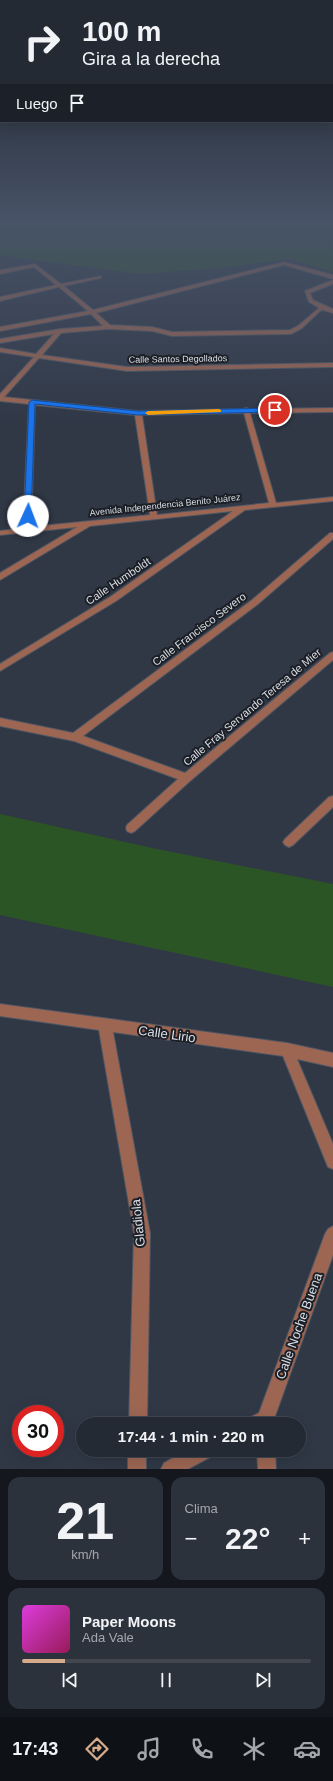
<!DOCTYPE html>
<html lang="es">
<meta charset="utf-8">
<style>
body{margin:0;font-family:Helvetica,sans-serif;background:#2c323c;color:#f1f3f6;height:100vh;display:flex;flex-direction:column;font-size:15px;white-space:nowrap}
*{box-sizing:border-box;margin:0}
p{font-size:13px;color:#a3a7ac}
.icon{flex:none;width:22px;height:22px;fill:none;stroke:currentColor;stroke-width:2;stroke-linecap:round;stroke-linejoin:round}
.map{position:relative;height:1469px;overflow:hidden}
.drawer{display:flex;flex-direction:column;gap:8px;padding:8px;background:#14171d;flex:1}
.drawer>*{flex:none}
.hud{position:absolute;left:0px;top:0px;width:333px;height:122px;box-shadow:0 4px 16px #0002,0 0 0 1px #41464f;background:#242a34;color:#f1f3f6;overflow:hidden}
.speed{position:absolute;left:12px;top:1405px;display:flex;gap:8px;font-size:20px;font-weight:700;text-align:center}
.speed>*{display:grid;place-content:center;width:52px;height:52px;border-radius:50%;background:#242a34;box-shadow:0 4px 16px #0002,0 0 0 1px #41464f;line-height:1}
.speed .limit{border:6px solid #d22;background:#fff;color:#111}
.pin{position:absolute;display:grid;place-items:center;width:34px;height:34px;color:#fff;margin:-17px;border:2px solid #fff;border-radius:50%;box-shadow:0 1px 4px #0007}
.me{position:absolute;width:44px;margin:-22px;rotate:2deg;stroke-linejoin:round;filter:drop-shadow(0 0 3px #0008)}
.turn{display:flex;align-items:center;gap:14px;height:84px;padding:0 16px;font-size:18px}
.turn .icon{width:52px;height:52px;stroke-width:2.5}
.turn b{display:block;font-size:28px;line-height:34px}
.then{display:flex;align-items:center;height:38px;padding:0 16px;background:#0003;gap:8px;font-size:15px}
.big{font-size:30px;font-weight:700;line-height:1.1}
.drawer .card{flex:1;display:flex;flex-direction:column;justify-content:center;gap:6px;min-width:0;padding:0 14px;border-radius:12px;background:#2c323c}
.drawer .dial{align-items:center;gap:0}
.dial b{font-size:52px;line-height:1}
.song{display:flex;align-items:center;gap:12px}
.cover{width:48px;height:48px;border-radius:6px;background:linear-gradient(135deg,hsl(300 70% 55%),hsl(330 70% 35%))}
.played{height:4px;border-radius:2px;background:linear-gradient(90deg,#d6ab8b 15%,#41464f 15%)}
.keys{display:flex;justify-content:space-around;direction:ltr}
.heat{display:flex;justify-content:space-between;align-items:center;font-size:22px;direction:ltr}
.drawer .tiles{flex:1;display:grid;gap:8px;grid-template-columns:1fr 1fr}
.card:last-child{grid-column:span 2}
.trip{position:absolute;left:76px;top:1417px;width:230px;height:40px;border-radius:20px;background:#242a34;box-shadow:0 4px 16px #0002,0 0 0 1px #41464f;font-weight:700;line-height:40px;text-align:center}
.tabs{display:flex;height:64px;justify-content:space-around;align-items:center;background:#0e1115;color:#a3a7ac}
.tabs .icon{width:28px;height:28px}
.tabs .selected{color:#d6ab8b}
.tabs b{font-size:18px;color:#f1f3f6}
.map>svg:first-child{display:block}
.green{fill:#2c5526}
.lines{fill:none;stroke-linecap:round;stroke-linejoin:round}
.minor-casing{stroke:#4e5663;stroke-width:2}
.minor{fill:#9c6653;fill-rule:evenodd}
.route{fill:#1a73e8;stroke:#114b97}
.slow{fill:#f59e0b}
.labels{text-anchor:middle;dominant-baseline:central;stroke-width:4;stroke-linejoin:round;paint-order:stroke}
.far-street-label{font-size:9px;fill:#d9dfe7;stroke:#1c1f25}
.street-label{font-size:11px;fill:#d9dfe7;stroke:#1c1f25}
.near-street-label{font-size:13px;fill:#d9dfe7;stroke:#1c1f25}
</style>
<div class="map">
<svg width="333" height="1469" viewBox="0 0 333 1469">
<rect width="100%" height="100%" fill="#303846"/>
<!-- green -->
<path class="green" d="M0,220H333V272L290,259L221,268L140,274L12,257L0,255Z
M0,814L152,848L333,884V987L0,915Z"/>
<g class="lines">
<defs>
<path id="minor" d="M284,262L333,275V279L284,265L96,313L110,325L152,327L172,332L290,330L298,326L319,308L309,302L305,291L333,280V284L310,293L313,300L333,309V313L323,310L320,311L302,328L291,334L172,336L152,331L108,329L61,333L42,355L127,367L333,363V367L127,371L39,358L4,397L138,411L243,409L246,408L249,409L333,408V412L250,413L276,503L333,497V501L245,510L116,601L0,671V664L110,597L233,511L90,526L0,580V573L77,527L0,535V531L23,528L29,404L0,401V394L34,357L0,352V348L36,354L54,334L0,343V339L60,329L103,326L91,314L0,331V327L88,311L59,287L0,301V297L56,285L34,267L0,274V270L35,264L61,284L101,276V278L64,286L93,310ZM35,405L135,415L150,515L31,527ZM244,413L269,503L157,515L142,415Z
M330,533H333V539L258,604L83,736L185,773L330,653L333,652V660L190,781L135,831L131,833L127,831L126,828L127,825L178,779L74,741L0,726V718L73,733L252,600Z
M333,796V807L293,845L289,847L285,845L283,842L285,839L329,797Z
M0,1004L287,1043L333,1053V1067L297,1059L333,1144V1169L328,1167L283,1056L113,1032L150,1233L147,1424H129L134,1233L99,1030L0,1016Z
M333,1226V1255L274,1419V1424H246L249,1418L259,1413L325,1234L328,1229Z
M128,1450H146V1469H128Z
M188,1450H215L212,1456L188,1469H161L164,1463Z
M257,1450H275L276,1469H258Z"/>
</defs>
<!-- minor casing -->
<use href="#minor" class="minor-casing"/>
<!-- minor -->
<use href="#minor" class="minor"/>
</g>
<!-- sky -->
<linearGradient id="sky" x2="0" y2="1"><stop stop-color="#1a1f26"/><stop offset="0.52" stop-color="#485368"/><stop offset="1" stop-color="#485368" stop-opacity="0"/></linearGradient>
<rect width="333" height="426" fill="url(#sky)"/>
<!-- route -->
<path class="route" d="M32,400L138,411L275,408L278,410L275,412L138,415L35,404L31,516L28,519L24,516L29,402Z"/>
<!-- slow -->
<path class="slow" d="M219,409L221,410V412L148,415L145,413L148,411Z"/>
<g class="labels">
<!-- far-street labels -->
<g class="far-street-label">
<text transform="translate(178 359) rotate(-1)">Calle Santos Degollados</text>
<text transform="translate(165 505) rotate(-6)">Avenida Independencia Benito Juárez</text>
</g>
<!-- street labels -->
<g class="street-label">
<text transform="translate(118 581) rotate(-34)">Calle Humboldt</text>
<text transform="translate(199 629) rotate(-37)">Calle Francisco Severo</text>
<text transform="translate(252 707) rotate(-40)">Calle Fray Servando Teresa de Mier</text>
</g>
<!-- near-street labels -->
<g class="near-street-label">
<text transform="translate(167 1034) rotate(8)">Calle Lirio</text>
<text transform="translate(138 1223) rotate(-96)">Gladiola</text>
<text transform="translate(299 1326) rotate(-70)">Calle Noche Buena</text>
</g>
</g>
</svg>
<div class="speed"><div class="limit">30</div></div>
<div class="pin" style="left:275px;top:410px;background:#d93025"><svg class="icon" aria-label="arrive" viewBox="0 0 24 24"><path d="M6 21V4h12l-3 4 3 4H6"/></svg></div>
<svg class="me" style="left:28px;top:516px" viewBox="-20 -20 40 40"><circle r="19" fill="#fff"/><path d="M0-13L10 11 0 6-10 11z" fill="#1a73e8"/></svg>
<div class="trip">17:44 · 1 min · 220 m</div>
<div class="hud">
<div class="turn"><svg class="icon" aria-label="right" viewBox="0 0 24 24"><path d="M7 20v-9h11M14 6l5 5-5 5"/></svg><div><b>100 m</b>Gira a la derecha</div></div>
<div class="then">Luego<svg class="icon" aria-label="arrive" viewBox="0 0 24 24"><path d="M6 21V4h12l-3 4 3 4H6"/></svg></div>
</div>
</div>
<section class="drawer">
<div class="tiles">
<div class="card dial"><b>21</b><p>km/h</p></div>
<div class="card"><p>Clima</p>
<div class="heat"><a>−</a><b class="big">22°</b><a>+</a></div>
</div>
<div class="card">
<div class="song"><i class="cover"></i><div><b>Paper Moons</b><p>Ada Vale</p></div></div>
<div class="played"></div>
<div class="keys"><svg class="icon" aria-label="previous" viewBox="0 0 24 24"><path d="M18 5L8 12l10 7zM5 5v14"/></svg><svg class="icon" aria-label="pause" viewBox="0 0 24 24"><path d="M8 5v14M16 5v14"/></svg><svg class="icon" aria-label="next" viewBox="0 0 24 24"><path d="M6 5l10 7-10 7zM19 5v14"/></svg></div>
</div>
</div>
</section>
<nav class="tabs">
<b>17:43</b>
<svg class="icon selected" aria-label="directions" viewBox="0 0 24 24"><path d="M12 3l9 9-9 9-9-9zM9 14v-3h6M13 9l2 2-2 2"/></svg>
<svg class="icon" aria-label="music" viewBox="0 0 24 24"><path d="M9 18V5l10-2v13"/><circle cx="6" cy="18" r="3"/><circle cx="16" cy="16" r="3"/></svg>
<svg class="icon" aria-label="phone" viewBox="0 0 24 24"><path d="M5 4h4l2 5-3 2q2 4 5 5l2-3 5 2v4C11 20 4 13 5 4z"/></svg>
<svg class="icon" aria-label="climate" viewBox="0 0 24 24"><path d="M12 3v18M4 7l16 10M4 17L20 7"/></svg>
<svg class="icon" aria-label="car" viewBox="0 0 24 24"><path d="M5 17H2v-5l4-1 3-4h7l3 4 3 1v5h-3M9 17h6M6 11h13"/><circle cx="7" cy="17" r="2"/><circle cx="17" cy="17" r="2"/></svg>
</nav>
